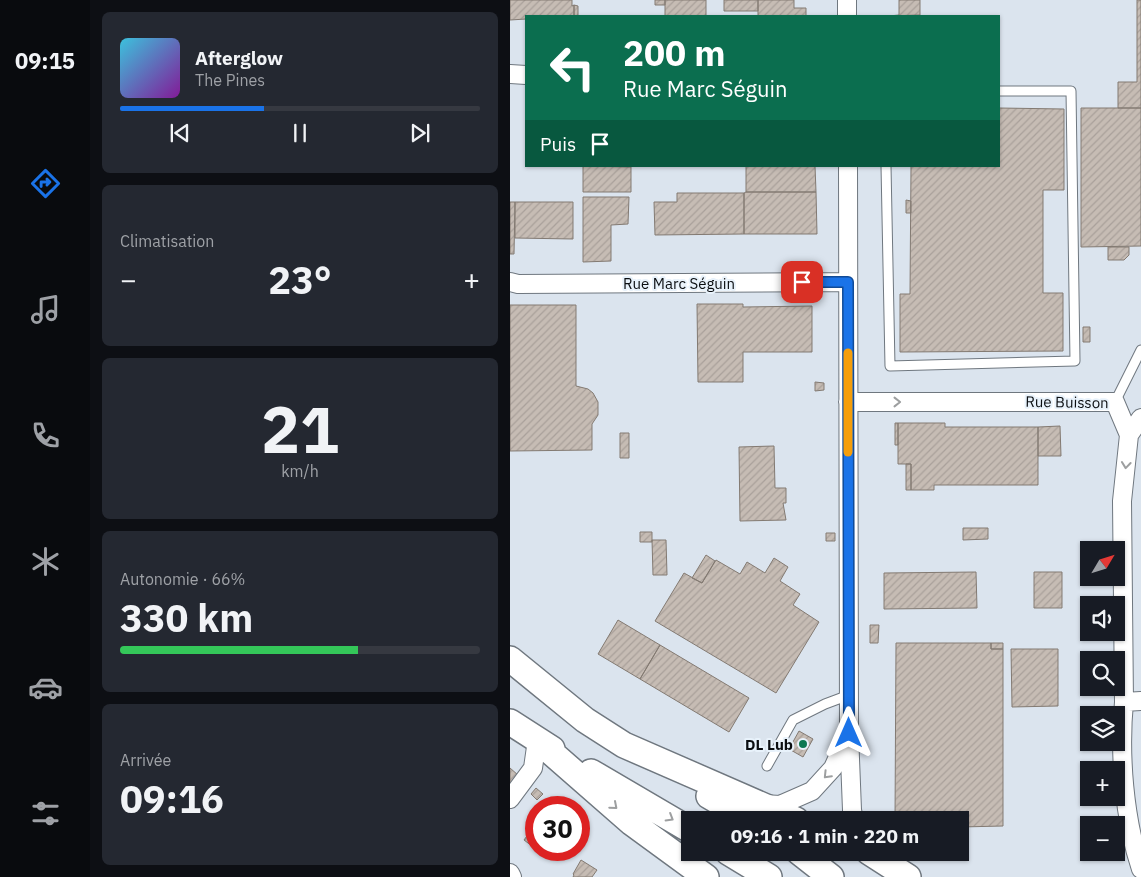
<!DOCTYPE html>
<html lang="fr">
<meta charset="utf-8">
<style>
body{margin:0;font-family:"IBM Plex Sans",sans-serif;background:#242831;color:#f1f3f6;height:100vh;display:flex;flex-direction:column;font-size:19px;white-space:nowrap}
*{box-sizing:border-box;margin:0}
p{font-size:16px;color:#9ea1a6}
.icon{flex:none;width:28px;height:28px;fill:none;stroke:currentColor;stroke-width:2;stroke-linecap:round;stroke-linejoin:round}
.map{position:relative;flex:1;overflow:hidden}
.side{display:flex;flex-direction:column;gap:12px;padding:12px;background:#0d0f14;width:420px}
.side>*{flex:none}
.hud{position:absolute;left:15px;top:15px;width:475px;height:152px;border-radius:0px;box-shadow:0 1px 4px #0004;background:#0b6e4f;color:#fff;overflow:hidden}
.needle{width:32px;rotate:52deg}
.controls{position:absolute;left:570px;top:541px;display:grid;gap:10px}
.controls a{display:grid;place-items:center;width:45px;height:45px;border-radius:0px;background:#171b24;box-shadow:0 1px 4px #0004;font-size:25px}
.speed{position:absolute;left:15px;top:796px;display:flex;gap:10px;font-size:25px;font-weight:700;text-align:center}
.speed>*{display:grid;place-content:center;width:65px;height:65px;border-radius:50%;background:#171b24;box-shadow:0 1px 4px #0004;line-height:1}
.speed .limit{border:8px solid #d22;background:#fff;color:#111}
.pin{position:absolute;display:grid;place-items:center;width:42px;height:42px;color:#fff;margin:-21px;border-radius:10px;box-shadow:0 2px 8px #0006}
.me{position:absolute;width:55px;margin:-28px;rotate:0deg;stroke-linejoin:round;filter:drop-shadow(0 0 4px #0008)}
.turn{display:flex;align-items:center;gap:18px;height:105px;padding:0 15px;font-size:22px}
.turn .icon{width:65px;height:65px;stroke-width:2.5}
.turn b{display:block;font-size:35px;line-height:42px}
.then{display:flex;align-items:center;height:48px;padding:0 15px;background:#0003;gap:10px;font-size:19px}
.big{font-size:38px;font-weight:700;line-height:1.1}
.side .tile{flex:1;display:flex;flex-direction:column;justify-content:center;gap:8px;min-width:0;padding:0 18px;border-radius:8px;background:#242831}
.side .dial{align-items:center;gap:0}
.dial b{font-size:65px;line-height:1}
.song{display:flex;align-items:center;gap:15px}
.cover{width:60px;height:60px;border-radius:8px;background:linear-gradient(135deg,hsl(190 70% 55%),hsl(290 70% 35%))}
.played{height:5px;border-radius:2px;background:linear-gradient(90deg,#1a73e8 40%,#363941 40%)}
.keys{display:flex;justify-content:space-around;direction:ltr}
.heat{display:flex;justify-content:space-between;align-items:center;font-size:28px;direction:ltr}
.charge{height:8px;border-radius:4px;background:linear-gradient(90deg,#34c759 66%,#363941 0)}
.trip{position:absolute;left:171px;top:811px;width:288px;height:50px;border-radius:0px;background:#171b24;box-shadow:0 1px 4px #0004;font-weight:700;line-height:50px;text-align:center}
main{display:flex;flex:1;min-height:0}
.tab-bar{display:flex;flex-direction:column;width:90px;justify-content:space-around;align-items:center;background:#090b0e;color:#9ea1a6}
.tab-bar .icon{width:35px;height:35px}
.tab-bar .on{color:#1a73e8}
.tab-bar b{font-size:22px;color:#f1f3f6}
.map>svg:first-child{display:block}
.building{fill:url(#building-hatch);stroke:#837a72}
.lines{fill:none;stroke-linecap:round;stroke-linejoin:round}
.lane-casing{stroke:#6f777f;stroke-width:11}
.street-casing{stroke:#6f777f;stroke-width:20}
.secondary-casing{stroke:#6f777f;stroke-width:28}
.lane{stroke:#fff;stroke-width:9}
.street{stroke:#fff;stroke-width:18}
.secondary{stroke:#fff;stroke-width:25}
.oneway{stroke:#9d9fa0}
.route-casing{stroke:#114b97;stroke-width:12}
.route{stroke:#1a73e8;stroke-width:9}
.slow{stroke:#f59e0b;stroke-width:9}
.poi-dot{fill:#0c7851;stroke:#e8f2fb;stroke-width:2}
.labels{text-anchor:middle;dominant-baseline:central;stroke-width:4;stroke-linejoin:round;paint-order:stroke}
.street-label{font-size:15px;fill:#0b0e11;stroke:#e8f2fb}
.poi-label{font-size:15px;font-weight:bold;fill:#0b0e11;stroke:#e8f2fb;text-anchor:end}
</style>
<main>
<nav class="tab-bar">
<b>09:15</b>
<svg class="icon on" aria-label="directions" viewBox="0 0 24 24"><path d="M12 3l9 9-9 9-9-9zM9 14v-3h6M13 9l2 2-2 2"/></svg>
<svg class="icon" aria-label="music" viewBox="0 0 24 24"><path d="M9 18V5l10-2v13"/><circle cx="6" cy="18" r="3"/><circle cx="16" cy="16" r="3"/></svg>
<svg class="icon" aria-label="phone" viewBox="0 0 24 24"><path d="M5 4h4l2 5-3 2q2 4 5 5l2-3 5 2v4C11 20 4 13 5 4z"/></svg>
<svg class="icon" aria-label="climate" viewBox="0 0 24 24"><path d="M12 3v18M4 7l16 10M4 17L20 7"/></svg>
<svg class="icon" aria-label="car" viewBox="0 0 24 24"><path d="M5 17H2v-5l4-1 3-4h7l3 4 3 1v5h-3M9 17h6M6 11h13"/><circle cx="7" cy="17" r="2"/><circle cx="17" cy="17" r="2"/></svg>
<svg class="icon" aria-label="filters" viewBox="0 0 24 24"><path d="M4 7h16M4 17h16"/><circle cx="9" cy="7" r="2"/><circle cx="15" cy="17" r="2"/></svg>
</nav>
<section class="side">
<div class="tile">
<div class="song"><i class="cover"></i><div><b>Afterglow</b><p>The Pines</p></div></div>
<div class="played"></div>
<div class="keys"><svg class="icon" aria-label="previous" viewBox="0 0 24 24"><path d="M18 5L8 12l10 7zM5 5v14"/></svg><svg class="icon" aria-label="pause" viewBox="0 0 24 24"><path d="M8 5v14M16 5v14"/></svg><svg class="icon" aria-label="next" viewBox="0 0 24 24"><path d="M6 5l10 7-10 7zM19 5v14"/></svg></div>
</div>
<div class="tile"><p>Climatisation</p>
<div class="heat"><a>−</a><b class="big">23°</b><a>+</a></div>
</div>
<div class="tile dial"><b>21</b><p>km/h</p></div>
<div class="tile"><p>Autonomie · 66%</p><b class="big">330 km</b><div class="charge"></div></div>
<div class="tile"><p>Arrivée</p><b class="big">09:16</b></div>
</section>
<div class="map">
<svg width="631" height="877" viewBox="0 0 631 877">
<defs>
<pattern id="building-hatch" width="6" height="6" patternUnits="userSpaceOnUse" patternTransform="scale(1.25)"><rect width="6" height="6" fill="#c6bcb4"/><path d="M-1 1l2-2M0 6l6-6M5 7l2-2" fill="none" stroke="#a9a09a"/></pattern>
</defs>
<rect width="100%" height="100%" fill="#dbe4ee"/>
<!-- building -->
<path class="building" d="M0,0H62V6L64,5V16H16V19L0,20Z
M145,0H155V5H145Z
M155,0H196V16H155Z
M214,0H248V11H214Z
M248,0H284V8H296V16H248Z
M389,0H410V15L379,16L389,15Z
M627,0H631V108H608V82H627Z
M64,5L68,6V16H64Z
M489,108L554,109V190H533V293H553V351L390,352V294H400L401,166H489Z
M571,108H631V246L571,247Z
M73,166L121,167V192H73Z
M236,166H305L306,192H236Z
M236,192H306L307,234H234V193Z
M167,193H234V234L145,235L144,202H167Z
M73,197H119L118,224L101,225V261L73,262Z
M396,200L401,201V213H396Z
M0,202H5L4,254H0Z
M5,202H63V239L5,238Z
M598,247H619V255L614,260H598Z
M187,304H233V307L302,306V352H233V382H188Z
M0,305H66V386L78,389L83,393L88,402V415L82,424V450L0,451Z
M573,327H580V342H573Z
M305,382L314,383V390L305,391Z
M385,423H388V445H385Z
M388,423H435V427H528V485H424V490H401V464H388Z
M550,426L551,456H528V427Z
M110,433H119V458H110Z
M264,446L265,488H276V503H273L276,520L230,521L229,447Z
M396,464H401V490H396Z
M453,528H478V539L453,540Z
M130,532H142V542H130Z
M316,533H325V541H316Z
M142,540H156L157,575H143Z
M196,555L205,561L192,583L182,578Z
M264,558L278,567L270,581L290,594L283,605L309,622L266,693L145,621L174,573L192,583L206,560L230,574L237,562L255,573Z
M466,572L467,608L374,609V573Z
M524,572H552V608H524Z
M108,620L150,645L130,679L88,654Z
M360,625H369L368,643H360Z
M386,643H481V649H493V826L450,827V820H385Z
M481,643H493V649H481Z
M150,645L239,698L219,732L130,679Z
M501,649H548V706L502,707Z
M289,731L303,739L293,757L279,749Z
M0,768L8,775L0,785Z
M26,788L33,794L27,800L21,794Z
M25,825H26V849L14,840Z
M71,860L87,870L82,877H63L64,875L63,874Z"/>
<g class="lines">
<defs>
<path id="lane" d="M376,166L380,366L565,361L561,91H489
M605,402L631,350
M257,766L283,720L315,704L339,695"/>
<path id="street" d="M337,0V16
M0,74L16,75
M338,166L339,733L342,810L344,820
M0,282L8,284L338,282
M338,402H605L619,435L612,501L614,702C609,754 614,819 631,869
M619,435L631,418
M614,702L631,701
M0,799L23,768L27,740
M253,804L270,805L302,791L323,768L338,735
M0,873L2,877"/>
<path id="secondary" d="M0,659L75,720L114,745L286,820
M0,722L42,749
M27,740L122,823L196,877
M81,772L180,830
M199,796L240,820
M218,852L259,877
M289,852L321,877
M359,852L398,877"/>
</defs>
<!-- lane casing -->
<use href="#lane" class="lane-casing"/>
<!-- street casing -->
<use href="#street" class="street-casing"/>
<!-- secondary casing -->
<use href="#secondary" class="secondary-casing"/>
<!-- lane -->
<use href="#lane" class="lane"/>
<!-- street -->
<use href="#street" class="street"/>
<!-- secondary -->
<use href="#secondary" class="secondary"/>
</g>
<!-- one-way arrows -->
<defs><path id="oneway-chevron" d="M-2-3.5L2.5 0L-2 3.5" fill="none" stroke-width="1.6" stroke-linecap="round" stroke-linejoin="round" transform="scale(1.25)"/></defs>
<g class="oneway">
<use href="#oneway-chevron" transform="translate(387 402)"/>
<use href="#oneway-chevron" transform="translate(616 465) rotate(96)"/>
<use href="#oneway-chevron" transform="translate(317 775) rotate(134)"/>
<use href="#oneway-chevron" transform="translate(104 806) rotate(41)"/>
<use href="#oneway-chevron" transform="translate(160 818) rotate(31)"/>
</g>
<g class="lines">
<defs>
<path id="route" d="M292,282H338L339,733"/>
</defs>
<!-- route casing -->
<use href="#route" class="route-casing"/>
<!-- route -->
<use href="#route" class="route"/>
<!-- slow -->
<path class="slow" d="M338,353V452"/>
</g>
<!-- markers -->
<circle class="poi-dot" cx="293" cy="744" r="5"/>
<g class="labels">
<!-- street labels -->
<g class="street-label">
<text x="169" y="283">Rue Marc Séguin</text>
<text transform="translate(557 402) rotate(1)">Rue Buisson</text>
</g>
<!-- poi labels -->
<g class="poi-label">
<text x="283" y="744">DL Lub</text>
</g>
</g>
</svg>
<div class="controls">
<a><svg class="needle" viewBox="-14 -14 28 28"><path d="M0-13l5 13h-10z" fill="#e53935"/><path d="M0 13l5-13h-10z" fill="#9ea1a6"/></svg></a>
<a><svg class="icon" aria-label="sound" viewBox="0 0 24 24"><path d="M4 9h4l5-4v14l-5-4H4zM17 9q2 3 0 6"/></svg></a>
<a><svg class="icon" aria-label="search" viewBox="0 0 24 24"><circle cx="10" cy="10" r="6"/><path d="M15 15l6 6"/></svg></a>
<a><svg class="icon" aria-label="layers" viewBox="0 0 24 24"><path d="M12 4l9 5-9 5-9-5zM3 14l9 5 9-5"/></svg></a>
<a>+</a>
<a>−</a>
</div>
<div class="speed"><div class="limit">30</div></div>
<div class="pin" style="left:292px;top:282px;background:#d93025"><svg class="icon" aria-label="arrive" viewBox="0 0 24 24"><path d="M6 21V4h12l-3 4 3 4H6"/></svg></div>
<svg class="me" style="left:339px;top:733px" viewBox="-20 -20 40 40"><path d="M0-17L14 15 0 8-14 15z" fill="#1a73e8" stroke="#fff" stroke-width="4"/></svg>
<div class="trip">09:16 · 1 min · 220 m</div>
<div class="hud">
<div class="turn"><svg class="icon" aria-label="left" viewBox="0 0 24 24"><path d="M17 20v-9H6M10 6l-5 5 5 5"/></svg><div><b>200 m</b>Rue Marc Séguin</div></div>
<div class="then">Puis<svg class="icon" aria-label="arrive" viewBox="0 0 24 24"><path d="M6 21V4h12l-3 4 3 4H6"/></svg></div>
</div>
</div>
</main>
